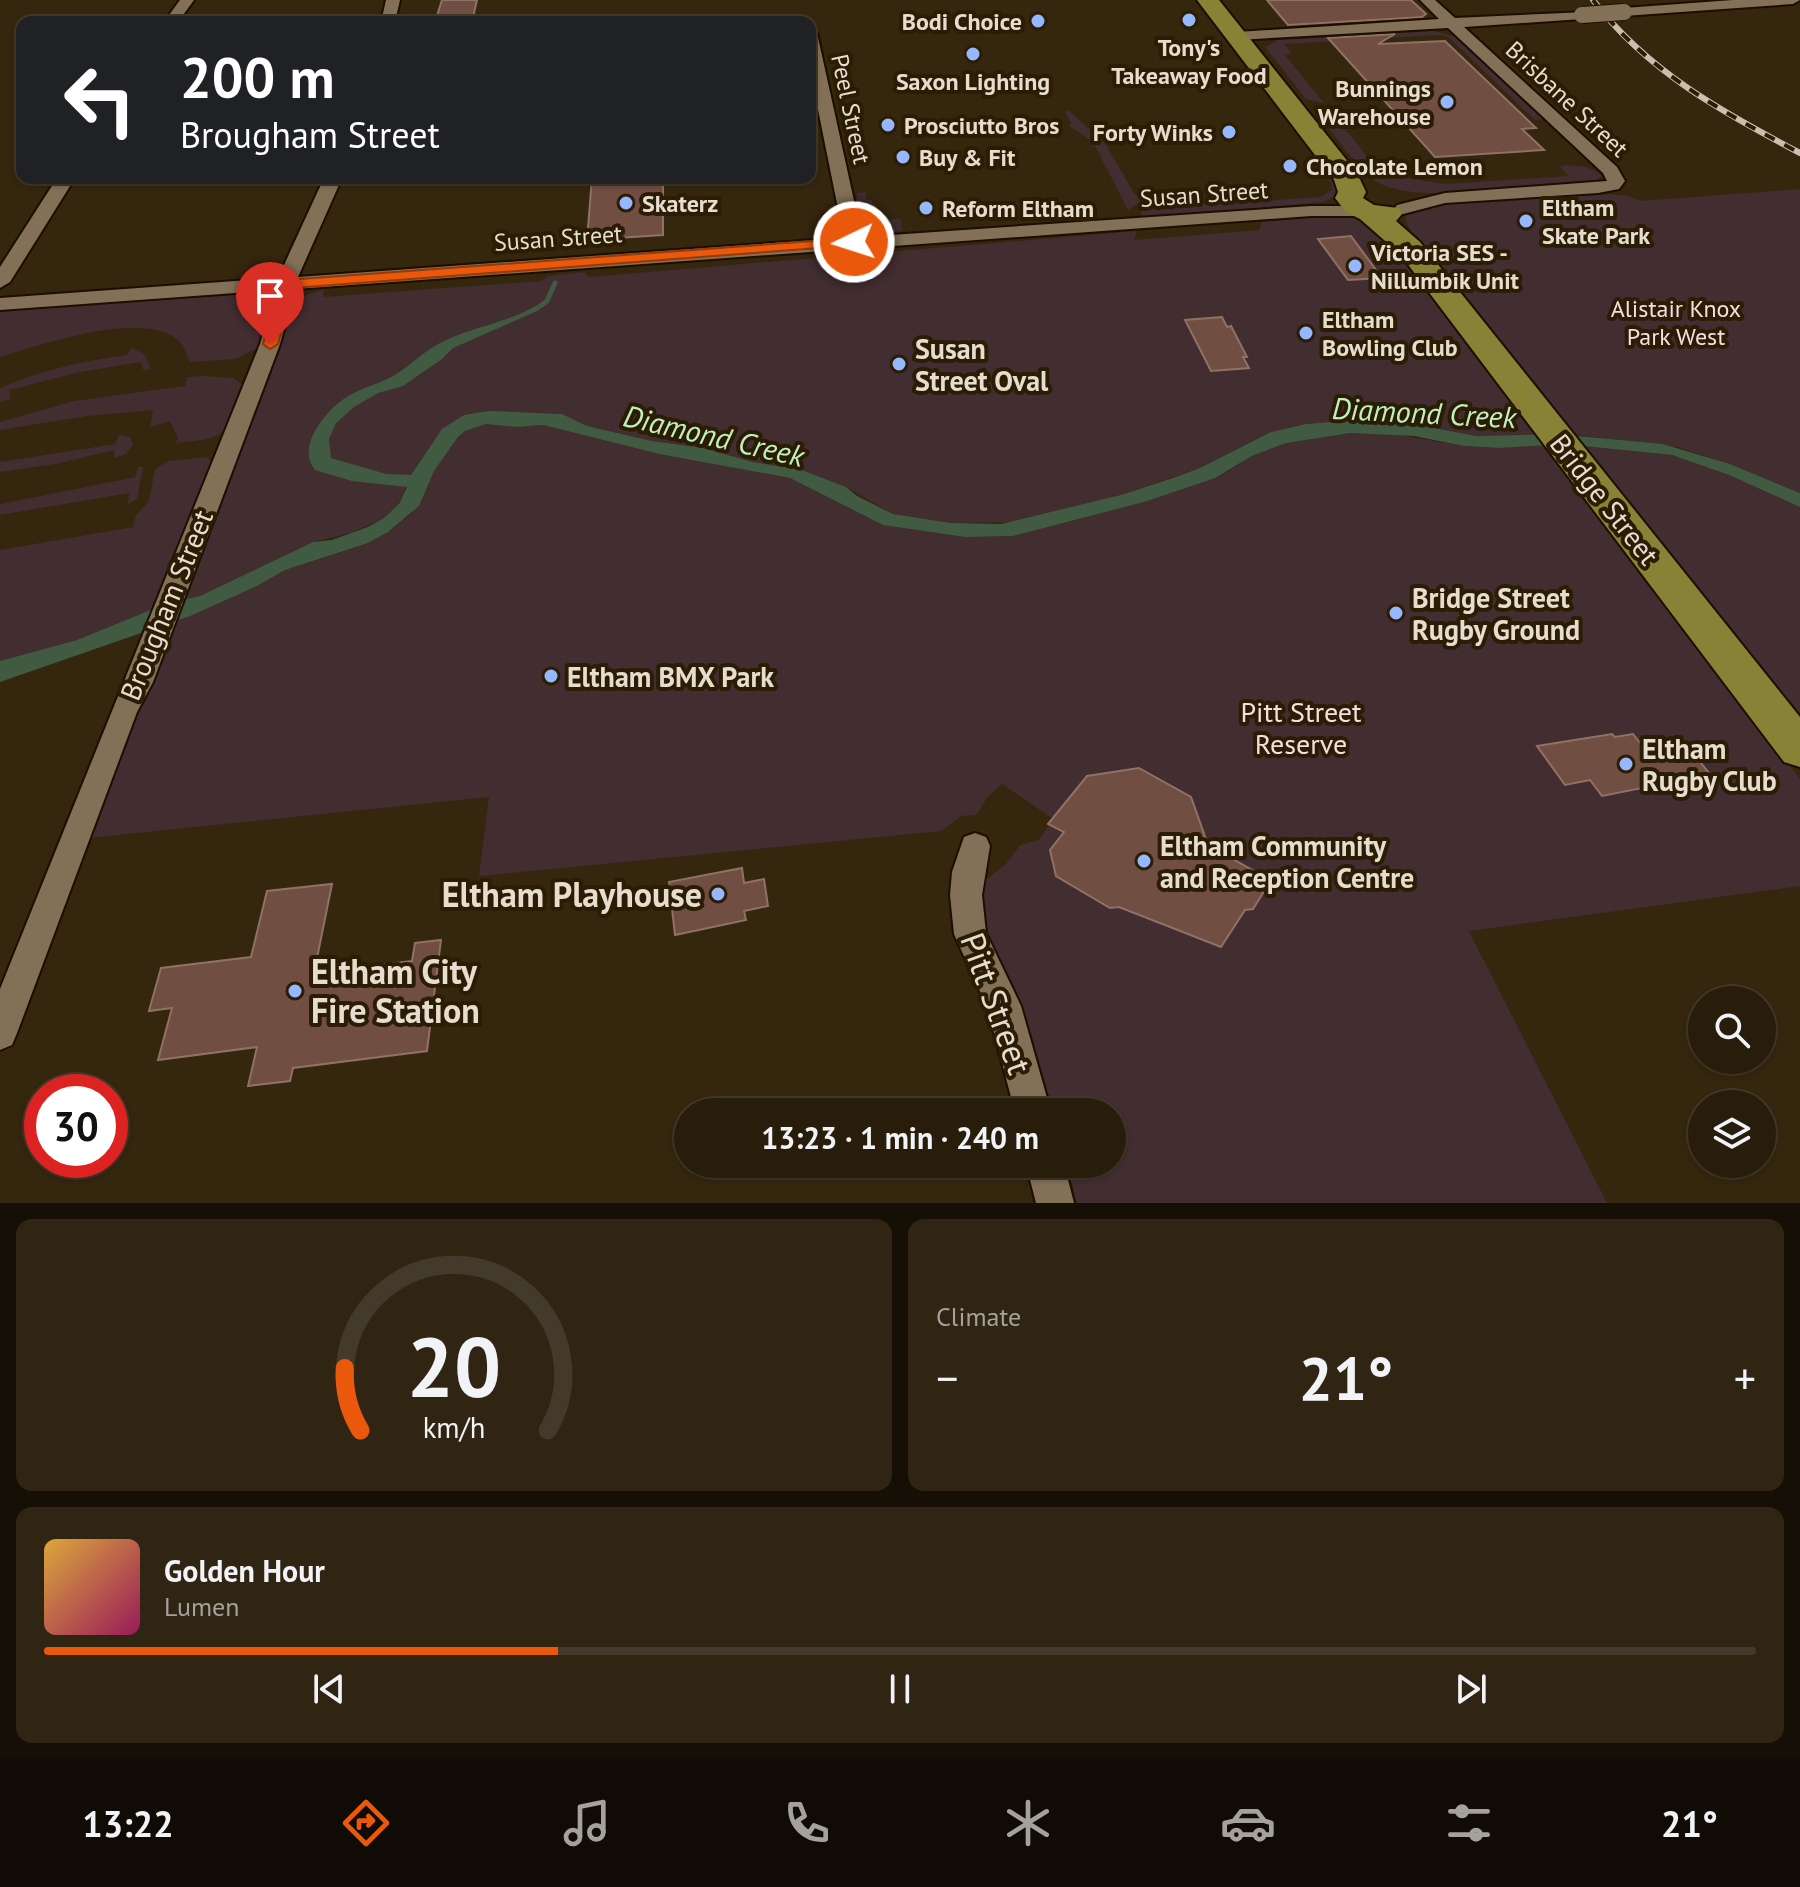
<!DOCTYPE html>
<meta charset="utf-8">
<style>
body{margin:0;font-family:"PT Sans",sans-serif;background:#302513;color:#f1f3f6;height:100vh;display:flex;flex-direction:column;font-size:30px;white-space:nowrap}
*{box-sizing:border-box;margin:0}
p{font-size:26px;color:#a5a19c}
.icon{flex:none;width:44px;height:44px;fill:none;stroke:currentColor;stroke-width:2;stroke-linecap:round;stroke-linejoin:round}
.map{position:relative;height:1203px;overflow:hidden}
.drawer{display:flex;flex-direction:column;gap:16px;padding:16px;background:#160f06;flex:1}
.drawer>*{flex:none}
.top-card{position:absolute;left:16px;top:16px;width:800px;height:168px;border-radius:16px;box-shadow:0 2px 6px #0004,0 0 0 2px #443a2b;background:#202124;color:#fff;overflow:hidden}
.tools{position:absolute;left:1688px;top:986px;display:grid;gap:16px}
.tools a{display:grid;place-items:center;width:88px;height:88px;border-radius:50%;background:#281c0a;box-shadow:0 2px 6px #0004,0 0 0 2px #443a2b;font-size:40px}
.speed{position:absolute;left:24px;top:1074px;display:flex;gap:16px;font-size:40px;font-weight:700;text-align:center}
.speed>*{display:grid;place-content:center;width:104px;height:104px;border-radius:50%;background:#281c0a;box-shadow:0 2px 6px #0004,0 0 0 2px #443a2b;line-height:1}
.speed .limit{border:12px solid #d22;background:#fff;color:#111}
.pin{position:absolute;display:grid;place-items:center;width:68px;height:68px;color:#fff;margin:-82px -34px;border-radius:50% 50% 50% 0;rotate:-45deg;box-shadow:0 0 8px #0007}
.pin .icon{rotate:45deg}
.me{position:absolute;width:88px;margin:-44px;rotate:266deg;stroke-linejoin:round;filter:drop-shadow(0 0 6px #0008)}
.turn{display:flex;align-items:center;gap:28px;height:168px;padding:0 32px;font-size:36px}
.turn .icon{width:104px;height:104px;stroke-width:2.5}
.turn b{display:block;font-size:56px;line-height:68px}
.big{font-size:60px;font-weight:800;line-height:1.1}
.drawer .tile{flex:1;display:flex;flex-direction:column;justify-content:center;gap:12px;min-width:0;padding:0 28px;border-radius:16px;background:#302513}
.drawer .dial{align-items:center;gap:0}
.dial svg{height:208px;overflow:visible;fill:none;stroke:#443a2b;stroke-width:7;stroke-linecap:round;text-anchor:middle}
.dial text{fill:#f1f3f6;stroke:none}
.song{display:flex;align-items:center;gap:24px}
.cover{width:96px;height:96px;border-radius:12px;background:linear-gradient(135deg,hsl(40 70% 55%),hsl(330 70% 35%))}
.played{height:8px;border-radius:4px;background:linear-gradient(90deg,#ea580c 30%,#443a2b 30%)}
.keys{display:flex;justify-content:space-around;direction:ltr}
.heat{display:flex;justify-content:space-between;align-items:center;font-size:44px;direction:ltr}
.drawer .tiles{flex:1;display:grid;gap:16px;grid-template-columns:1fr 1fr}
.tile:last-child{grid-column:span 2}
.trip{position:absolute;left:674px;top:1098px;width:452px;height:80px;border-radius:40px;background:#281c0a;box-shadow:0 2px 6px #0004,0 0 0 2px #443a2b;font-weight:800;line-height:80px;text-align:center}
.tabs{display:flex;height:128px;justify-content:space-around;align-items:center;background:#100b04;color:#a5a19c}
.tabs .icon{width:56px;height:56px}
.tabs .current{color:#ea580c}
.tabs b{font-size:36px;color:#f1f3f6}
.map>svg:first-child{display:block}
.green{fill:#422d30}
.water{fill:#415b42}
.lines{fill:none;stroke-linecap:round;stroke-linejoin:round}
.stream{stroke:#415b42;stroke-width:5}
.building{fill:#704e41;stroke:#907165;stroke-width:2}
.minor-casing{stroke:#1c0e00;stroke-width:4}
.primary-casing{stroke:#1c0e00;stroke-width:4}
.minor{fill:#837157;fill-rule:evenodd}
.primary{fill:#888236;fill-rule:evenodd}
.rail-casing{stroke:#cabfaf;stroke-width:6}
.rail{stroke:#2b1c04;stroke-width:4;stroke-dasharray:11;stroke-linecap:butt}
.minor-bridge-casing{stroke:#1c0e00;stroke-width:18;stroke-linecap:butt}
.minor-bridge{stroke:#837157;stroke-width:16}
.route{fill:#ea580c;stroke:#983908;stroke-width:2}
.poi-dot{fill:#95b7fd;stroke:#2b1c04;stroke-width:3}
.labels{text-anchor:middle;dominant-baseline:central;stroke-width:8;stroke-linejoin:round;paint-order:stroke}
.far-poi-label{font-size:24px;font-weight:bold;fill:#e7ddcf;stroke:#2b1c04;text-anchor:start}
.far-street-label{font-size:24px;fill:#e7ddcf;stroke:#2b1c04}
.far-park-label{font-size:24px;fill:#f8dce0;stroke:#2b1c04}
.poi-label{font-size:28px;font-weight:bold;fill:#e7ddcf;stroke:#2b1c04;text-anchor:start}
.street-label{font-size:28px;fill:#e7ddcf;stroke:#2b1c04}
.park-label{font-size:28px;fill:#f8dce0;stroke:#2b1c04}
.water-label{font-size:30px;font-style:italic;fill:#c0f0c1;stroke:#2b1c04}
.near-poi-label{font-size:34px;font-weight:bold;fill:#e7ddcf;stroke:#2b1c04;text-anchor:end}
.near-street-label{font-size:34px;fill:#e7ddcf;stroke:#2b1c04}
</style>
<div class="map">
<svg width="1800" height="1203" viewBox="0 0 1800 1203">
<rect width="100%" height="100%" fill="#35260e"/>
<!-- green -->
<path class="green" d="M1433,31L1457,37L1545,119L1535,120L1448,37L1441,35L1285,44L1292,54L1285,55L1324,103L1306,99L1265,47L1279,40Z
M1329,109L1371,161H1382L1394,176L1444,184L1568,176L1560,166C1576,165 1589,165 1602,176L1592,183C1542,186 1418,206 1377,182C1358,170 1335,135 1320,117Z
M1065,111H1069L1105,143L1135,195L1150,194L1148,197L1128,210L1093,142L1068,125L1071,124Z
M1314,157H1321L1344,185L1338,196L1322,202L1146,219L1141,215L1142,208L1161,200L1221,204L1321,197L1332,190V186Z
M1800,189V493L1730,464L1678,447L1575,435L1555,410H1549L1412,233L1405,220L1408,212L1433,204L1611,194L1628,196L1640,201Z
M865,192L867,200H872L877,220L901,219L902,231L878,234L865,229L856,193Z
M1036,200H1041L1047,215L998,219L985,216L990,206Z
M1345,215L1358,216L1395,246L1538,434L1476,436L1402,422L1358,420L1306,424L1271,432L1200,468L1121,495L1017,522L951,523L893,514L846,487L802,470L753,462L703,448L652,441L587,426L562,414L505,412L463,415L433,442L411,475L399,504L384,518L351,533L313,542L200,596L177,601L267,383L295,305L304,296L324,289L323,297L541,281L548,276L584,272L588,277L1137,231L1134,240L1259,230L1262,222Z
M246,292L266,297C276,311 264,335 256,349L235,359L190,362C186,354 185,346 178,340C142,309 41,345 0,357V309Z
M132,347L144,354L151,369L143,370L141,362L80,372L9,390L11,399L0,402V388C41,370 83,361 127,355Z
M204,376L233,378L243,385C225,435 230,438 176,443L178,438L170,421L150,427L153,410L87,416L0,430V422L74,401L185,386L187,377Z
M486,424L516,427L543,425L659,454L790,478L883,525L965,537L1013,536L1144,502L1225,473L1252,456L1286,443L1310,438L1350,433L1393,434L1464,446L1499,448L1545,444L1800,779V886L1469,931L1607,1203H1077L1067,1164H1112V1112H1053C1043,1074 1032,1035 1019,998C1001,952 975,937 983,882L1006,864L1020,845L1039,840L1053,819L1002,784L987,798L976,815L961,816L941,831L479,876L489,797L88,838L170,622L257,586L285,570L368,543L388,532L411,514L434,471L458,437L465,431Z
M119,435L130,437L133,445L126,454L115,458L114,450L56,464L0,472V462L115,444Z
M1584,446L1672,455L1729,475L1800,507V722Z
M207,457L212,463L190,515L159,608L77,640L0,661V550L133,527L136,515L149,501L155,469L169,461Z
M138,467H143L137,499L128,504L129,493L0,515V504L135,477Z"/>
<!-- water -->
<path class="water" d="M553,293L546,305L537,311L453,348L442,359L403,386L378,393L354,407L336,423L329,439L331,458L386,474L411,475L442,429L464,415L489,411L562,414L587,426L652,441L703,448L753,462L802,470L846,487L857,496L893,514L951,523L1001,524L1121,495L1170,479L1200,468L1271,432L1306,424L1358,420L1402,422L1476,436L1556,434L1663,444L1730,464L1800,493V507L1729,475L1672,455L1564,444L1499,448L1464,446L1414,436L1350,433L1286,443L1252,456L1215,478L1144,502L1013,536L965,537L883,525L790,478L659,454L543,425L516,427L486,424L465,431L458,437L434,471L419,506L388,532L368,543L285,570L257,586L190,616L0,682V661L77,640L168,603L200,596L313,542L332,540L368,527L384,518L399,504L407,487L352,481L315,470C295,446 328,407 350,395C364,387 381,383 395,375C411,365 424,351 440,343C477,324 522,322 553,293Z"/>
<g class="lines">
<!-- stream -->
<path class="stream" d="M547,301L555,283"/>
</g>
<!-- building -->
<path class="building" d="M442,0H477L472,22H435Z
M1267,0H1411L1426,14L1422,17L1288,25Z
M1395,34L1378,44L1445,41L1536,128L1522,129L1544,150L1435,157L1328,38Z
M592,178H663V235L587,240Z
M1351,236L1382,278L1348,280L1318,239Z
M1222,317L1227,327L1231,326L1247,357H1243L1249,368L1211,371L1185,320Z
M1612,734L1615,737L1633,734L1645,749L1683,741L1714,779L1665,789L1662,784L1602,796L1590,780L1565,785L1537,746Z
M1139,768L1191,797L1208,845L1254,871L1263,893L1253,909L1245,910L1221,947L1119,907L1110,908L1056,876L1050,850L1064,832L1048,824L1087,776Z
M742,868L744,883L764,879L768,906L744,911L746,920L675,935L669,882Z
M332,884L314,973L412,961L415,943L441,940L427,1051L293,1068L290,1081L248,1086L257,1047L158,1060L172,1008L149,1011L161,968L251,957L267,891Z"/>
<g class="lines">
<defs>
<path id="minor" d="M180,0H194L178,22H164Z
M386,0H400L395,22H381Z
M1420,0H1435L1455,18L1587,12V18L1582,19L1464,27L1617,167L1625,181L1619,189L1598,193L1445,203L1403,214L1397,213L1394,209L1397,205L1445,193L1607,181L1603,173L1448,28L1237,40L1230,36L1237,32L1439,19Z
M1733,0H1800L1793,4L1624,16L1617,12L1624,8Z
M810,29L817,33L862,237L1311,206H1365L1374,211L1365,216H1311L295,289L280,344L153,682L137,712L17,1033L12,1045L0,1050V989L260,344L275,290L0,310V298L278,278L324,178H342L298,277L844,238L810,70Z
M57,178H75L10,282L0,288V267Z
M975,833L986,837L990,846L982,895L986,933L1021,1006L1051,1112H1015L987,1007L954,934L950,895L952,872L964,837Z
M1026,1164H1064L1074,1203H1036Z"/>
<path id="primary" d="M1197,0H1219L1357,173L1366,192L1363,198L1374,205L1398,208L1402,214L1396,221L1420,242L1800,717V767L1784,762L1400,254L1360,219L1346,212L1335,198L1338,192L1334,180Z"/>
</defs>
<!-- minor casing -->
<use href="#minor" class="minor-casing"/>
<!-- primary casing -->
<use href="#primary" class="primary-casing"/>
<!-- minor -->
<use href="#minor" class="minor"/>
<!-- primary -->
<use href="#primary" class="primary"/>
<defs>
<path id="rail" d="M1593,0C1647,71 1722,112 1800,153"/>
</defs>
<!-- rail casing -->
<use href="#rail" class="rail-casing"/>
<!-- rail -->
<use href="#rail" class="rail"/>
<defs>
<path id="minor-bridge" d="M1582,15L1624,12"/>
</defs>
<!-- minor-bridge casing -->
<use href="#minor-bridge" class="minor-bridge-casing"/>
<!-- minor-bridge -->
<use href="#minor-bridge" class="minor-bridge"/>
</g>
<!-- route -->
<path class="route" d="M854,238L861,242L859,245L293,288L278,344L270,349L263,344L280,284L287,280Z"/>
<!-- markers -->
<g class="poi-dot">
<circle cx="1189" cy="20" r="8"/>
<circle cx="1038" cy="21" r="8"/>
<circle cx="973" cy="54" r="8"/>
<circle cx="1447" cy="102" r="8"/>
<circle cx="888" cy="125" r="8"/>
<circle cx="1229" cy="132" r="8"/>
<circle cx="903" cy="157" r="8"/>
<circle cx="1290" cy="166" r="8"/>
<circle cx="626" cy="203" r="8"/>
<circle cx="926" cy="208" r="8"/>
<circle cx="1526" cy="221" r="8"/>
<circle cx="1355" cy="266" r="8"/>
<circle cx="1306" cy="333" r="8"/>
<circle cx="899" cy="364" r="8"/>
<circle cx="1396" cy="613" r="8"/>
<circle cx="551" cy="676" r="8"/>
<circle cx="1626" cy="764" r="8"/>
<circle cx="1144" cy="861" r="8"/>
<circle cx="718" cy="894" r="8"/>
<circle cx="295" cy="991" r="8"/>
</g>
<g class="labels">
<!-- far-poi labels -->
<g class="far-poi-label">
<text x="1022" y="21" text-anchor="end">Bodi Choice</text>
<text x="1189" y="47" text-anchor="middle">Tony's<tspan x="1189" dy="28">Takeaway Food</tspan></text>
<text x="973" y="81" text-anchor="middle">Saxon Lighting</text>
<text x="1431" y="88" text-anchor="end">Bunnings<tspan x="1431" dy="28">Warehouse</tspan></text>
<text x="904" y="125">Prosciutto Bros</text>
<text x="1213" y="132" text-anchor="end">Forty Winks</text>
<text x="919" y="157">Buy &amp; Fit</text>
<text x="1306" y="166">Chocolate Lemon</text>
<text x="642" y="203">Skaterz</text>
<text x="1542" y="207">Eltham<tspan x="1542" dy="28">Skate Park</tspan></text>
<text x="942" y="208">Reform Eltham</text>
<text x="1371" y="252">Victoria SES -<tspan x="1371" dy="28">Nillumbik Unit</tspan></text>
<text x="1322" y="319">Eltham<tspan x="1322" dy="28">Bowling Club</tspan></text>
</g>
<!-- far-street labels -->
<g class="far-street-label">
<text transform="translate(1567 99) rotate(43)">Brisbane Street</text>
<text transform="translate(851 109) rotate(78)">Peel Street</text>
<text transform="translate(1204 194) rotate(-4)">Susan Street</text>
<text transform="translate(558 238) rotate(-4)">Susan Street</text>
</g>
<!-- far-park labels -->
<g class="far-park-label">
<text x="1676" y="308">Alistair Knox<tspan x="1676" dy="28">Park West</tspan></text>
</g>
<!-- poi labels -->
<g class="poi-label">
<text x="915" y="348">Susan<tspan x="915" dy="32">Street Oval</tspan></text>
<text x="1412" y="597">Bridge Street<tspan x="1412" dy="32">Rugby Ground</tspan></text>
<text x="567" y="676">Eltham BMX Park</text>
<text x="1642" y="748">Eltham<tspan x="1642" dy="32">Rugby Club</tspan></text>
<text x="1160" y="845">Eltham Community<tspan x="1160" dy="32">and Reception Centre</tspan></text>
</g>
<!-- street labels -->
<g class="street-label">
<text transform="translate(1605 499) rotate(52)">Bridge Street</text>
<text transform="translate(166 605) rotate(-68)">Brougham Street</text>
</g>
<!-- park labels -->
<g class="park-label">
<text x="1301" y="711">Pitt Street<tspan x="1301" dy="32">Reserve</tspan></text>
</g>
<!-- water labels -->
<g class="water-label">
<text transform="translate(1424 412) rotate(3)">Diamond Creek</text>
<text transform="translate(714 435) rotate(13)">Diamond Creek</text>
</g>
<!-- near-poi labels -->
<g class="near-poi-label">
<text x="702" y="894">Eltham Playhouse</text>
<text x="311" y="971" text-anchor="start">Eltham City<tspan x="311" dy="39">Fire Station</tspan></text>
</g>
<!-- near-street labels -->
<g class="near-street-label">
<text transform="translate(997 1003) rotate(70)">Pitt Street</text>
</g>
</g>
</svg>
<div class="tools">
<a><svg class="icon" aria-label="search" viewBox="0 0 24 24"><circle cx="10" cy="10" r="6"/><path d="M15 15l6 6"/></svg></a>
<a><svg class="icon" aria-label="layers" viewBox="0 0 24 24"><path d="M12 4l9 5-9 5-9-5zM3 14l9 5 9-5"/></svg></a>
</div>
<div class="speed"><div class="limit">30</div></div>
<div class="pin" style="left:270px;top:344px;background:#d93025"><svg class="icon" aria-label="arrive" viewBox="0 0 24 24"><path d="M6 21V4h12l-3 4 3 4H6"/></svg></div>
<svg class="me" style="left:854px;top:242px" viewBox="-20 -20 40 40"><circle r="17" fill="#ea580c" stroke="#fff" stroke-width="3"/><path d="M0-11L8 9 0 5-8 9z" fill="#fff"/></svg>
<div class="trip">13:23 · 1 min · 240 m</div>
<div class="top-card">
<div class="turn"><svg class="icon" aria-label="left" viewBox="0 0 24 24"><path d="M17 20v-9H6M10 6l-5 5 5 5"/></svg><div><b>200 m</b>Brougham Street</div></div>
</div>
</div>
<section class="drawer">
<div class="tiles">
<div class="tile dial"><svg viewBox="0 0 100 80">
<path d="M14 69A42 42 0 1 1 86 69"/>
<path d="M14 69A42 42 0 0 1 8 45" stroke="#ea580c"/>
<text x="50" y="56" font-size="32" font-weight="700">20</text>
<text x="50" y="72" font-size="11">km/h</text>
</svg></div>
<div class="tile"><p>Climate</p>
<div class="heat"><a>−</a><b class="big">21°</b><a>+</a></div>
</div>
<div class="tile">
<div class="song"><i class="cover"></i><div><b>Golden Hour</b><p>Lumen</p></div></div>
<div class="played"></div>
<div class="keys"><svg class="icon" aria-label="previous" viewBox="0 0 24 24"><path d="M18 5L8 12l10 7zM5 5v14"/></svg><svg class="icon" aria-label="pause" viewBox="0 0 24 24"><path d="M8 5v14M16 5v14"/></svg><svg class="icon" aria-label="next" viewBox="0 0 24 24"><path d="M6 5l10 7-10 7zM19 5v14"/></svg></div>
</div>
</div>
</section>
<nav class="tabs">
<b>13:22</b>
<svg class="icon current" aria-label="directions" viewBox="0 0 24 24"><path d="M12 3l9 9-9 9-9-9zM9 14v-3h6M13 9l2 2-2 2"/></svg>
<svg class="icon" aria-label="music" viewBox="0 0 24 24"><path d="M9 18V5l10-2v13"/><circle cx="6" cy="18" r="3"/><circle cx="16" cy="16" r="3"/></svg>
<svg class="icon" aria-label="phone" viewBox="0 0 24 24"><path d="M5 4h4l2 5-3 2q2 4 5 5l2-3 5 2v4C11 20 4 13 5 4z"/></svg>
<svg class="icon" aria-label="climate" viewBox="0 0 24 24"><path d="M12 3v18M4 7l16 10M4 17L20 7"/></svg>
<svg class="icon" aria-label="car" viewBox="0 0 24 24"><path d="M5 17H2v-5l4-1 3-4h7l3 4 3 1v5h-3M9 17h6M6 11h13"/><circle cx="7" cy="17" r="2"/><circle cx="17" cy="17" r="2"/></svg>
<svg class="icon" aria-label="filters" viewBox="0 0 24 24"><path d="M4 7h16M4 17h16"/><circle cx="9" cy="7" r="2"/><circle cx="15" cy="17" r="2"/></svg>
<b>21°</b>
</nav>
